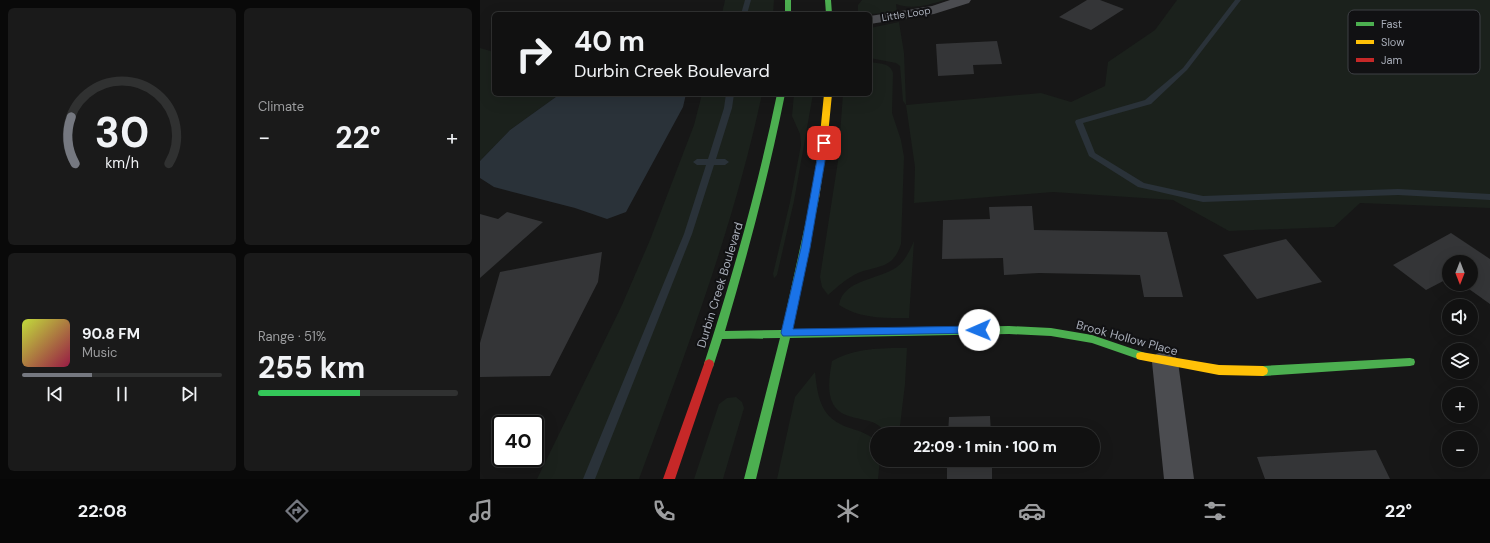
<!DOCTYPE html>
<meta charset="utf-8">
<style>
body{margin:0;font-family:"DM Sans",sans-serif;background:#1a1a1a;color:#f1f3f6;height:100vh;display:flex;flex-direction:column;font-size:15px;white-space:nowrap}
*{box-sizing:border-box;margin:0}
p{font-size:13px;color:#9c9d9f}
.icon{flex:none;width:22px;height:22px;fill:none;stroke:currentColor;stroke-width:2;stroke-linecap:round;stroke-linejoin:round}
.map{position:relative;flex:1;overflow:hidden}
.side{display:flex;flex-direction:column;gap:8px;padding:8px;background:#090909;width:480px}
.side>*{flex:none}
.banner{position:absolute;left:12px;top:12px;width:380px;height:84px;border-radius:6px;box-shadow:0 4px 16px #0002,0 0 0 1px #303131;background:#111;color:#f1f3f6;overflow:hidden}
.needle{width:26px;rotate:180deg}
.fabs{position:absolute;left:962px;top:255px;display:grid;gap:8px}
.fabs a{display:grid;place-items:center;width:36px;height:36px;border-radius:50%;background:#111;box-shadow:0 4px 16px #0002,0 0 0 1px #303131;font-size:20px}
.speed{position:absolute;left:12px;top:415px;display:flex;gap:8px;font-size:20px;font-weight:700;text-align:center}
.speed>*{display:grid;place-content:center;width:52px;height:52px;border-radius:50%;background:#111;box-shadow:0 4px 16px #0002,0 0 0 1px #303131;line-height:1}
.speed .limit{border:2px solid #111;border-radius:6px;background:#fff;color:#111}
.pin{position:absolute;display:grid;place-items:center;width:34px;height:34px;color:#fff;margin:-17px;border-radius:8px;box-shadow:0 2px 6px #0006}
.me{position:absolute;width:44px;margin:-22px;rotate:269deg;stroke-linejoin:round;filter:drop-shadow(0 0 3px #0008)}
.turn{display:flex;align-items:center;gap:14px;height:84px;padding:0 16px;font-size:18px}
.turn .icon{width:52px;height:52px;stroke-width:2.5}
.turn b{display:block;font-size:28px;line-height:34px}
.big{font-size:30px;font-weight:700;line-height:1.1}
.side .widget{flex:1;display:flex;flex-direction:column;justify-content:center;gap:6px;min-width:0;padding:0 14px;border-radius:6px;background:#1a1a1a}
.side .dial{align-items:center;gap:0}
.dial svg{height:104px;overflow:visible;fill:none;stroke:#303131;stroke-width:7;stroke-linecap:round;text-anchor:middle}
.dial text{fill:#f1f3f6;stroke:none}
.song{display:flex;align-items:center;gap:12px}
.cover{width:48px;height:48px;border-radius:6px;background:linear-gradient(135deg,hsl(70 70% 55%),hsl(340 70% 35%))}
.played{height:4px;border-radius:2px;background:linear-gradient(90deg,#757880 35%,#303131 35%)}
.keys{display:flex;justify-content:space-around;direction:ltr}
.heat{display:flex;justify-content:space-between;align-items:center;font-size:22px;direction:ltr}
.charge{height:6px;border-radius:3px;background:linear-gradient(90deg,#34c759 51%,#303131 0)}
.side .tiles{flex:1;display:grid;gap:8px;grid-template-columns:repeat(2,1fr)}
.trip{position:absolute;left:390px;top:427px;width:230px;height:40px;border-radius:20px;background:#111;box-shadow:0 4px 16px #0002,0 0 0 1px #303131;font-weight:700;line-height:40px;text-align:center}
.dock{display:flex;height:64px;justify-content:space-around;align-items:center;background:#070707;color:#9c9d9f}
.dock .icon{width:28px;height:28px}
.dock .active{color:#757880}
.dock b{font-size:18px;color:#f1f3f6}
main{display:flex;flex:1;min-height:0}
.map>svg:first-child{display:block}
.green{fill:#1b211c}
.water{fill:#2a3239}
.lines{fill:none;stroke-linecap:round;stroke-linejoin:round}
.stream{fill:#2a3239;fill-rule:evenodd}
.building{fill:#343537}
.street{fill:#4b4c50;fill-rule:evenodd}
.fast{fill:#4caf50;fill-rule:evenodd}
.slow{fill:#ffc107;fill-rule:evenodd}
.jam{fill:#c62828;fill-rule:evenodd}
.route{fill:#1a73e8;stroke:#114b97}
.labels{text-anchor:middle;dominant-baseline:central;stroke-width:4;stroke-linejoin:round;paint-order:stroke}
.far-street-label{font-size:10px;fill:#a8adb8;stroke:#111113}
.street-label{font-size:12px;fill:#a8adb8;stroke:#111113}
.key{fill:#111113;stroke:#3e4045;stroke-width:1}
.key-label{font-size:11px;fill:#a8adb8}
</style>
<main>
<section class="side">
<div class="tiles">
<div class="widget dial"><svg viewBox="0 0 100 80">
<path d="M14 69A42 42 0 1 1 86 69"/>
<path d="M14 69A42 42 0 0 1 11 33" stroke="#757880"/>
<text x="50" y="56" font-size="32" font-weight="700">30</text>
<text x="50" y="72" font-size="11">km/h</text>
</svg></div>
<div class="widget"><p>Climate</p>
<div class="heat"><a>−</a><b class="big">22°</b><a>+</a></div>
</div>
<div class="widget">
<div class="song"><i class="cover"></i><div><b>90.8 FM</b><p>Music</p></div></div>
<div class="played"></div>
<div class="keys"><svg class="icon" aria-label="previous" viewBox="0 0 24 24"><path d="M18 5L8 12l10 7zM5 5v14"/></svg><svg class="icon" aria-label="pause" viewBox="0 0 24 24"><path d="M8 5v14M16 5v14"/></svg><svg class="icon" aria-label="next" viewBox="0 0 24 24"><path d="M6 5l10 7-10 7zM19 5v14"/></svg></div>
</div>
<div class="widget"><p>Range · 51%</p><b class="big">255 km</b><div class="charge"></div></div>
</div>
</section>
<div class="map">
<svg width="1010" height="479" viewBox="0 0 1010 479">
<rect width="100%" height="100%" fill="#171717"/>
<!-- green -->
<path class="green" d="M245,0H294L293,14H242Z
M382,0H465C448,5 432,10 416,4L417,12L392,14L378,11V5Z
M697,0H1010V208L880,203L854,227L749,231L693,200L573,192L434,203L435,167L426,105L423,101L420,66L416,63L390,58V28L419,22L424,53L426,105L561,93L591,102L625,86L628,62L675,30Z
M0,48L14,52V94H80L30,130L0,161Z
M390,62C399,64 410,62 413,73L412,113L421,140L424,157L421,244C413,269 399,265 378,273C367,278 357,287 348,295L342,287L340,277L358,161L363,94H390Z
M222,94H282C254,226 206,352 159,479H57L142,305L170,240L214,125Z
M314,94H333L314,201L297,275L294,278L293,274L310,202L321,145L320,134L312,116Z
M434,241L429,318C405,318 380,319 359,305C363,279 399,280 417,267C425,261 430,250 434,241Z
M427,348L425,384L419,434H406C398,420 386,421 372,417C344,411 348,383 352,361C375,348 400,348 427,348Z
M335,372C338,399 341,419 370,428C381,432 388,433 397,442V460H400L398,479H297L315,397Z
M256,397L262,402L264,408L243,479H214L239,404L247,398Z"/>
<!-- water -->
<path class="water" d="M80,94H206L203,107L146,212L127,219L95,208L14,187L0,178V161L30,130Z"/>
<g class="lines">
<!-- stream -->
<path class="stream" d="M265,0H271L267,14H261Z
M755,0H761L707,70L671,104L603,123L615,153L664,183L723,196L918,189L1010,194V200L918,195L723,202L658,187L609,156L595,122L596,120L665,100L703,68Z
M246,94H254L252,108L236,159H245L249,162L245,165H234L212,234L115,479H103L204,234L226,165H217L213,162L217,159H228L244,108Z"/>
</g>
<!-- building -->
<path class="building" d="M607,0H620L644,9L611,30L579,17Z
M517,41L522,64L493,65L494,74L458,76L456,44Z
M552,206L554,230L687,232L703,297H664L660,275L559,273L524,275L523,258L462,259L463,220L510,219L509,207Z
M27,212L63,222L0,278V214L18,219Z
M971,233L1010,259V304L982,284H991V262H969V278L946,290L913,265Z
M806,239L842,282L777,299L743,255Z
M122,252L118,282L70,376L0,377V343L20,272Z
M510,416L511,434H468L469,417Z
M896,450L910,479H785L777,457Z
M467,460H512V479H467Z"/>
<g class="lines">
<!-- street -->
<path class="street" d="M470,0H491L489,3L454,14L390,24V16L452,6Z
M685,351L694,354L698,362L714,479H684L672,362L676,354Z"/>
<!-- fast -->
<path class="fast" d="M305,0H311V14H305Z
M345,0H351L352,14H346Z
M297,94H305C289,174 268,253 245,331L302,330L331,198L335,195L339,198L312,330L529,326L571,328L612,335L665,353L666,356L665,359L661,360L612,343L571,336L529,334L310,338L276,479H264L300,338L242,339L233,367L229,369L225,367L224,364C253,275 278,186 297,94Z
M930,358L934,359L935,362L934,365L930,366L783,376L779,374L778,371L779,368L783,366Z"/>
<!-- slow -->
<path class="slow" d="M344,94H352L347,145L339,198L335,201L331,198L339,145Z
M661,352L739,365L783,366L787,368L788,371L787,374L783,376L739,375L661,360L657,359L656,356L657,353Z"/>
<!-- jam -->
<path class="jam" d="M229,359L233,361L234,364L195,479H183L224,364L225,361Z"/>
</g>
<!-- route -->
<path class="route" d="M344,141L348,143L330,248L313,329L499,326L504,330L502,333L303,336L301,333L321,248L340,143Z"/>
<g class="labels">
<!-- far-street labels -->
<g class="far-street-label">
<text transform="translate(426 14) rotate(-9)">Little Loop</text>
</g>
<!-- street labels -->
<g class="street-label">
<text transform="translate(240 285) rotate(-73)">Durbin Creek Boulevard</text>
<text transform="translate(647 338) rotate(15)">Brook Hollow Place</text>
</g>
</g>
<!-- legend -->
<rect x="868" y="10" width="132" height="64" rx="6" class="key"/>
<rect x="876" y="22" width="18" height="4" fill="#4caf50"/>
<rect x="876" y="40" width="18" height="4" fill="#ffc107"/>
<rect x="876" y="58" width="18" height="4" fill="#c62828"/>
<g class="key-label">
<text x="901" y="28">Fast</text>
<text x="901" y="46">Slow</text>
<text x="901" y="64">Jam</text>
</g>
</svg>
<div class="fabs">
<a><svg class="needle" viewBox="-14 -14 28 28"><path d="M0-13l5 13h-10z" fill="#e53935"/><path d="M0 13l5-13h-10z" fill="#9c9d9f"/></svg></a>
<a><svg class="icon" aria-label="sound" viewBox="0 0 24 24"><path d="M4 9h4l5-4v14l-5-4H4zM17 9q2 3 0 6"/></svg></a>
<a><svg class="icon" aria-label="layers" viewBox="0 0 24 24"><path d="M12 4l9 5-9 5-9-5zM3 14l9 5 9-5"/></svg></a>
<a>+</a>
<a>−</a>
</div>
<div class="speed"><div class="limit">40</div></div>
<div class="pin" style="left:344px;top:143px;background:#d93025"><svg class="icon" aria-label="arrive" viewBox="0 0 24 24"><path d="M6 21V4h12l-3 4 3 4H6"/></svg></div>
<svg class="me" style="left:499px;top:330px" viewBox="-20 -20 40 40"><circle r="19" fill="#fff"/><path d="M0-13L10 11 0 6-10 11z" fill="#1a73e8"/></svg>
<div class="trip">22:09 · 1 min · 100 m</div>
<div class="banner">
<div class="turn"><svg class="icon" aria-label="right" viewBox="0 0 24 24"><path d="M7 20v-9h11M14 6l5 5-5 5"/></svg><div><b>40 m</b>Durbin Creek Boulevard</div></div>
</div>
</div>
</main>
<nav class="dock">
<b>22:08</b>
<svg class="icon active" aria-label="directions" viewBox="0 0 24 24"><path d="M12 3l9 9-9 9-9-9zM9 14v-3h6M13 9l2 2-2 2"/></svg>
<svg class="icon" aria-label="music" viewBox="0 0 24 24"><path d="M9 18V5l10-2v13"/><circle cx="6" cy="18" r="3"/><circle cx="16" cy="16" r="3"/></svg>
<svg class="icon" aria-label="phone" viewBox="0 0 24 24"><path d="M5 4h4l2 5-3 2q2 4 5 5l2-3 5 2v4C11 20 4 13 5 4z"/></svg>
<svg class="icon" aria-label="climate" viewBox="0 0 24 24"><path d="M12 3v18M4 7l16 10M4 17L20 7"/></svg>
<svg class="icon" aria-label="car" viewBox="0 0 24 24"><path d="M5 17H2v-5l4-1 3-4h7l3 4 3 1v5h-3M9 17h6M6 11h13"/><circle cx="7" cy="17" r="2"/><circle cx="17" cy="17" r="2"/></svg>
<svg class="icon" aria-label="filters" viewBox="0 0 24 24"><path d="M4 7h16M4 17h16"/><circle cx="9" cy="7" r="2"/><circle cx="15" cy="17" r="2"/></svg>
<b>22°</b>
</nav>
